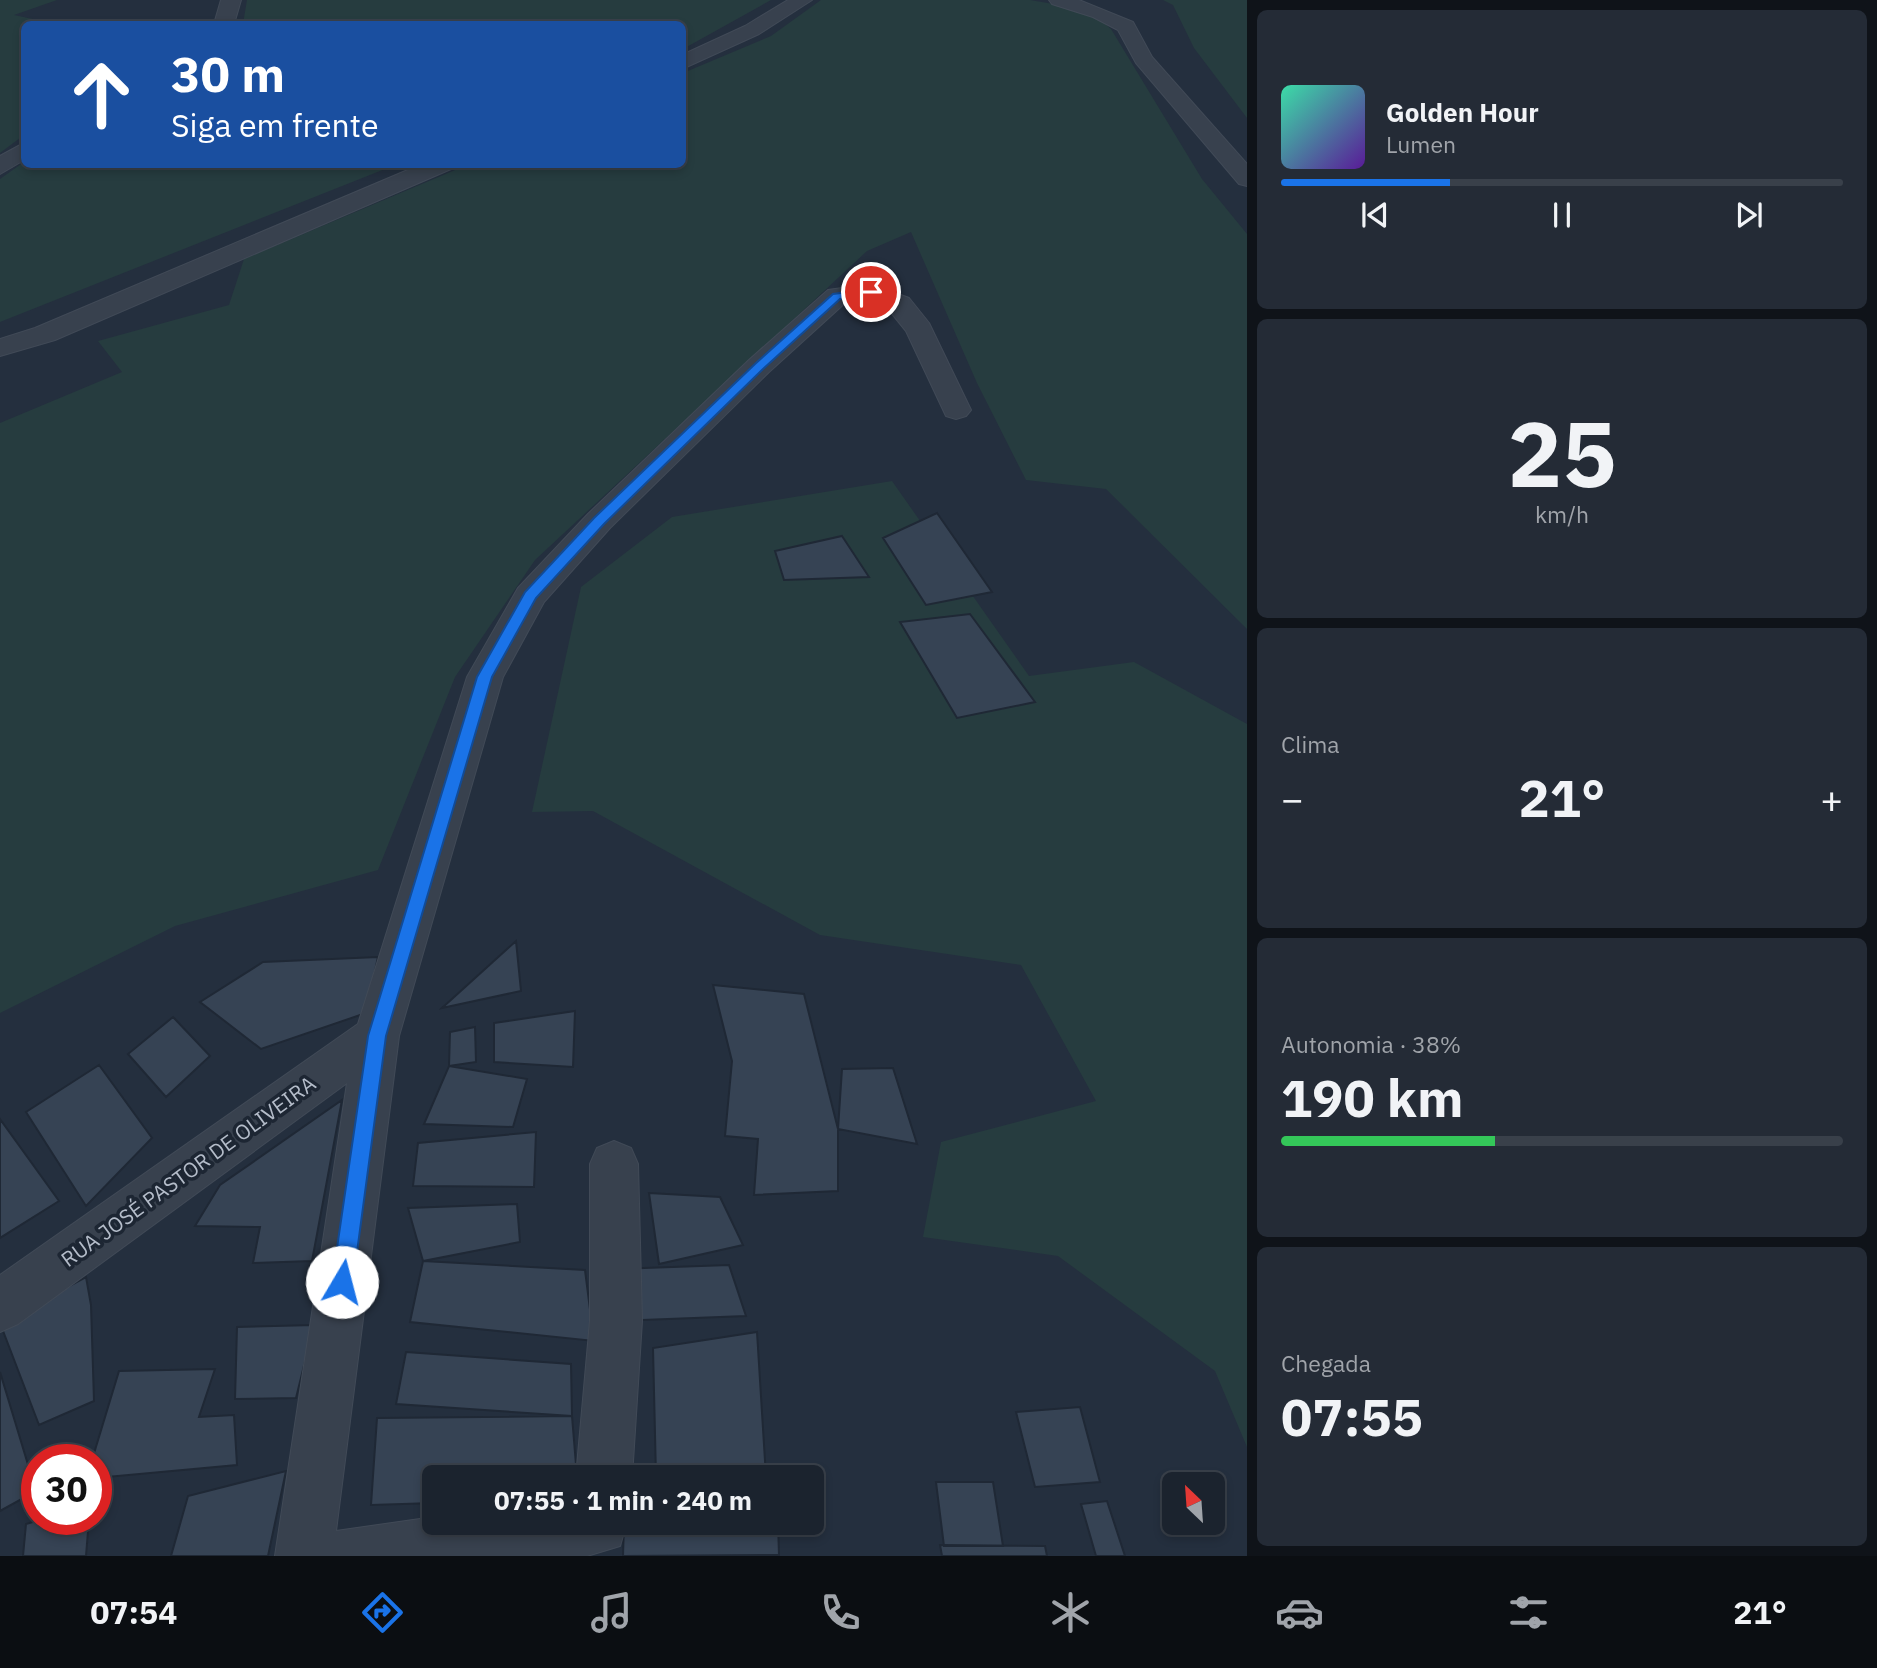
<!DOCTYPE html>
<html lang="pt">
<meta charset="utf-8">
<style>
body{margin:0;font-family:"IBM Plex Sans",sans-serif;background:#242b36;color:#f1f3f6;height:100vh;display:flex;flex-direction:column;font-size:26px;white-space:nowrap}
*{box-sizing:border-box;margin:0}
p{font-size:23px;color:#a0a4aa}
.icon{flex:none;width:38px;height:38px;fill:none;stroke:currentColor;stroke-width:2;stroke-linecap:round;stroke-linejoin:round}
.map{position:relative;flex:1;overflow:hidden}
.details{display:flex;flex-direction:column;gap:10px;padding:10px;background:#0f1319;width:630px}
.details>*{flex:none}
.guide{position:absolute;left:21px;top:21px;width:665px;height:147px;border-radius:10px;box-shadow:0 4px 10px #0003,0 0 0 2px #39404a;background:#1a4fa0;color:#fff;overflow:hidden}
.needle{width:46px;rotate:335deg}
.buttons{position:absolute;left:1162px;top:1472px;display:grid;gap:14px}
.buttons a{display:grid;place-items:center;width:63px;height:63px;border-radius:10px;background:#1b232e;box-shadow:0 4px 10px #0003,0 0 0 2px #39404a;font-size:35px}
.speed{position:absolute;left:21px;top:1444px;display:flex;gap:14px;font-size:35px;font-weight:700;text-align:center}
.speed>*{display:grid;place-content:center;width:91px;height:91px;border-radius:50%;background:#1b232e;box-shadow:0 4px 10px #0003,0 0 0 2px #39404a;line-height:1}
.speed .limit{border:10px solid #d22;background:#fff;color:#111}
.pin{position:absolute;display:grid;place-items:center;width:60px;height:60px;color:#fff;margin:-30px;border:4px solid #fff;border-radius:50%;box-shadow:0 2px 7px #0007}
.me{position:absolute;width:77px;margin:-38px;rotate:8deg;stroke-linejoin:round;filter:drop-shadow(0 0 5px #0008)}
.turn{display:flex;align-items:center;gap:24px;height:147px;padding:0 35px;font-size:32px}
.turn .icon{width:91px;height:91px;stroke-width:2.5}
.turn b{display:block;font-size:49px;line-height:60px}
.big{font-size:52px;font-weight:700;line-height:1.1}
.details .widget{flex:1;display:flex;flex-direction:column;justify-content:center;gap:10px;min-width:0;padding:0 24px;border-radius:10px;background:#242b36}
.details .dial{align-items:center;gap:0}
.dial b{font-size:91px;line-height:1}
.song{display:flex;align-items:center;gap:21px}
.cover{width:84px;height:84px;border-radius:10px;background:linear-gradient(135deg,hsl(160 70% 55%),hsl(270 70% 35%))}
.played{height:7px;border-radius:4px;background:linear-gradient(90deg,#1a73e8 30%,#39404a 30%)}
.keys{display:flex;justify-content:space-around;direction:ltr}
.heat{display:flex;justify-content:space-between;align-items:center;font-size:38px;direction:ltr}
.charge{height:10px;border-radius:5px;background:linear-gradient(90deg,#34c759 38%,#39404a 0)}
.trip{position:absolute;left:422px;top:1465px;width:402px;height:70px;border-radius:10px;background:#1b232e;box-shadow:0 4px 10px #0003,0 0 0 2px #39404a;font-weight:700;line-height:70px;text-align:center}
.dock{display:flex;height:112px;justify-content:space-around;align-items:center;background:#0b0e12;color:#a0a4aa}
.dock .icon{width:49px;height:49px}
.dock .on{color:#1a73e8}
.dock b{font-size:32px;color:#f1f3f6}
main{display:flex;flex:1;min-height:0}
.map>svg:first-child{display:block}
.green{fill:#263c3f}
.building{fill:#364354;stroke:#1f2835;stroke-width:2}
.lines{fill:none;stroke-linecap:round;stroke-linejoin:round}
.minor-casing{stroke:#414a57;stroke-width:2}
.minor{fill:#38414e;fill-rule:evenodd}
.route{fill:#1a73e8;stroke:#114b97;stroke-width:2}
.labels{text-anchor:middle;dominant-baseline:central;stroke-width:7;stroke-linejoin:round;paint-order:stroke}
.near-street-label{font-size:21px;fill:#b4bcc9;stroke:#1d2633}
</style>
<main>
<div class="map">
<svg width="1247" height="1556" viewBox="0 0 1247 1556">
<rect width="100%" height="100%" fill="#242f3e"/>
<!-- green -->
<path class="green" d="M0,0H57L14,15L56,24H24V135L0,153Z
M247,0H771L683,49L682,24H243Z
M821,0H1030L1089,10L1111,29L1202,179L1247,234V629L1106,489L1026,480L977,383L911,232L867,251L535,560L455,677L378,870L175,926L0,1013V423L122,372L98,341L229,305L244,259L467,165L682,164L683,73L771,36Z
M1163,0H1247V118L1194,48L1173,5Z
M24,162V164L395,165L0,322V179Z
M892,481L1029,676L1134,662L1247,724V1447L1215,1371L1058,1256L923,1237L941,1142L1096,1101L1021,965L820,935L593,811L532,812L581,587L672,517Z"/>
<!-- building -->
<path class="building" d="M937,513L992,592L926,605L883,538Z
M842,536L869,577L784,580L775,551Z
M970,614L1035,702L957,718L900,622Z
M516,941L521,991L442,1008Z
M378,957L366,1013L261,1049L200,1002L263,962Z
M713,985L804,994L838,1129V1191L754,1195L758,1139L725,1136L732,1061Z
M575,1011L573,1067L494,1062V1023Z
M173,1017L210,1056L166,1097L128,1054Z
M475,1027L476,1062L449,1066L450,1032Z
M99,1065L152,1138L86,1206L26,1112Z
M449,1066L527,1079L513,1127L424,1124Z
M893,1068L917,1144L838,1129L842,1069Z
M342,1100L312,1261L253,1263L260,1227L195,1226L220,1185Z
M0,1119L59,1201L0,1238Z
M536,1132L534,1187L413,1186L418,1143Z
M649,1193L720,1197L743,1245L659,1264Z
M517,1204L520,1242L423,1261L408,1208Z
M423,1261L585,1270L594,1341L410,1322Z
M729,1265L746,1316L616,1321V1269Z
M86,1277L91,1305L94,1401L39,1425L0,1323Z
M314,1325L296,1398L235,1399L237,1327Z
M757,1332L766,1477H656L653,1348Z
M406,1352L571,1364L572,1416L396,1404Z
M215,1369L199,1417L234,1415L237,1465L96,1478V1460H92L119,1371Z
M0,1372L36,1491L0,1511Z
M1080,1407L1100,1482L1035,1487L1016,1412Z
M572,1416L577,1477H434V1503L371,1505L377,1418Z
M286,1471L268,1556H171L188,1496Z
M936,1482H993L1003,1546H944Z
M1107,1501L1125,1556H1096L1081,1504Z
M43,1519H89L86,1556H23L26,1524Z
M624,1522H778L779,1555L623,1556Z
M940,1545L1045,1546L1047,1556H942Z"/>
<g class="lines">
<defs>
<path id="minor" d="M221,0H241L234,24H214Z
M788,0H812L759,34L682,69V55L745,26Z
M1049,0H1079L1133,22L1152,57L1247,164V186L1239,184L1136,63L1118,30L1093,17L1052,4Z
M24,143V160L0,174V156Z
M422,164H454L451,169L55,340L0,356V339L35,328Z
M871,284L909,298L929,323L971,410L966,416L956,419L946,416L906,331L889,310L868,300L845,303L769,372L610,528L544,602L503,677L399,1036L336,1531L434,1517V1522H627L620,1546L587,1556H275L347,1083L18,1324L0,1332V1275L358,1024L467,677L518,588L588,514L749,360L828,290Z
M614,1141L631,1148L638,1164L642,1321L632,1477H576L590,1321V1164L597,1148Z"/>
</defs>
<!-- minor casing -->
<use href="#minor" class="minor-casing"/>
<!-- minor -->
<use href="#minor" class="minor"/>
</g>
<!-- route -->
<path class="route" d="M871,289L876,292L875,294L840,299L763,369L604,524L536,598L492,677L386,1036L353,1282L350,1290L342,1293L335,1290L332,1282L368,1036L477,677L525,592L594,518L755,364L833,294Z"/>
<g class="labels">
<!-- near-street labels -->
<g class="near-street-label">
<text transform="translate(188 1171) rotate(-36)">RUA JOSÉ PASTOR DE OLIVEIRA</text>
</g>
</g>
</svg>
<div class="buttons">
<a><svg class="needle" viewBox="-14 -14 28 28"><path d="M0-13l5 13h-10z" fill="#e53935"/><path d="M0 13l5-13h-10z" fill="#a0a4aa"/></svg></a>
</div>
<div class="speed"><div class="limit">30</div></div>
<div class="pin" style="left:871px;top:292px;background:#d93025"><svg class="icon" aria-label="arrive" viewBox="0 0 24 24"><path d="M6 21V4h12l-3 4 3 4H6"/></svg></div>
<svg class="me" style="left:342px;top:1282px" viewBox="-20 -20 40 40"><circle r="19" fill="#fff"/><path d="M0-13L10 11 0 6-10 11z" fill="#1a73e8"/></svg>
<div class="trip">07:55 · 1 min · 240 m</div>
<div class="guide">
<div class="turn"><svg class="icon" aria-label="ahead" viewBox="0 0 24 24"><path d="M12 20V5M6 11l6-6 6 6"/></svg><div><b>30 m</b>Siga em frente</div></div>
</div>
</div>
<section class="details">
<div class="widget">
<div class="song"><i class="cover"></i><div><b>Golden Hour</b><p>Lumen</p></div></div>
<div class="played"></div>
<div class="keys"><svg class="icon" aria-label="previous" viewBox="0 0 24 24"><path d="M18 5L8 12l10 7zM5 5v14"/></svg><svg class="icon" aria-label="pause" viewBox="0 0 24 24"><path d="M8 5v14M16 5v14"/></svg><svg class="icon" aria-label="next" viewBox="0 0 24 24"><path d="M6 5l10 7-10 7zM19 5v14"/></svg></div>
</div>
<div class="widget dial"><b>25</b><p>km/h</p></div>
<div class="widget"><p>Clima</p>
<div class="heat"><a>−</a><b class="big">21°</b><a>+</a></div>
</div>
<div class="widget"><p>Autonomia · 38%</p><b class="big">190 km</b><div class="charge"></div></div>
<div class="widget"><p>Chegada</p><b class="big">07:55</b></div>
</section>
</main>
<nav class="dock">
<b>07:54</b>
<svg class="icon on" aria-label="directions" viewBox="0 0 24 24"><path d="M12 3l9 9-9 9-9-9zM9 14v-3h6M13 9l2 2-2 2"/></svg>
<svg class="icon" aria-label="music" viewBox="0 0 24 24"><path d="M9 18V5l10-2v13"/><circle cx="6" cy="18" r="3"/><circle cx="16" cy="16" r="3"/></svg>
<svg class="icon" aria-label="phone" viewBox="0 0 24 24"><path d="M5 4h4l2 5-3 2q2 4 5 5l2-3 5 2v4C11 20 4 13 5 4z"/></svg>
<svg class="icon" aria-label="climate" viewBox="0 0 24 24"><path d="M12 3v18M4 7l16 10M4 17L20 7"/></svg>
<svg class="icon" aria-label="car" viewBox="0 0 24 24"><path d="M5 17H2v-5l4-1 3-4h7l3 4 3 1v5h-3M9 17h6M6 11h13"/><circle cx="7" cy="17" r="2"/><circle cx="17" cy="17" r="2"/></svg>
<svg class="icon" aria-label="filters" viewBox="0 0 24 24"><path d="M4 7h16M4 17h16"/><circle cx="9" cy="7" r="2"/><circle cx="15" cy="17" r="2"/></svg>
<b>21°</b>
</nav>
